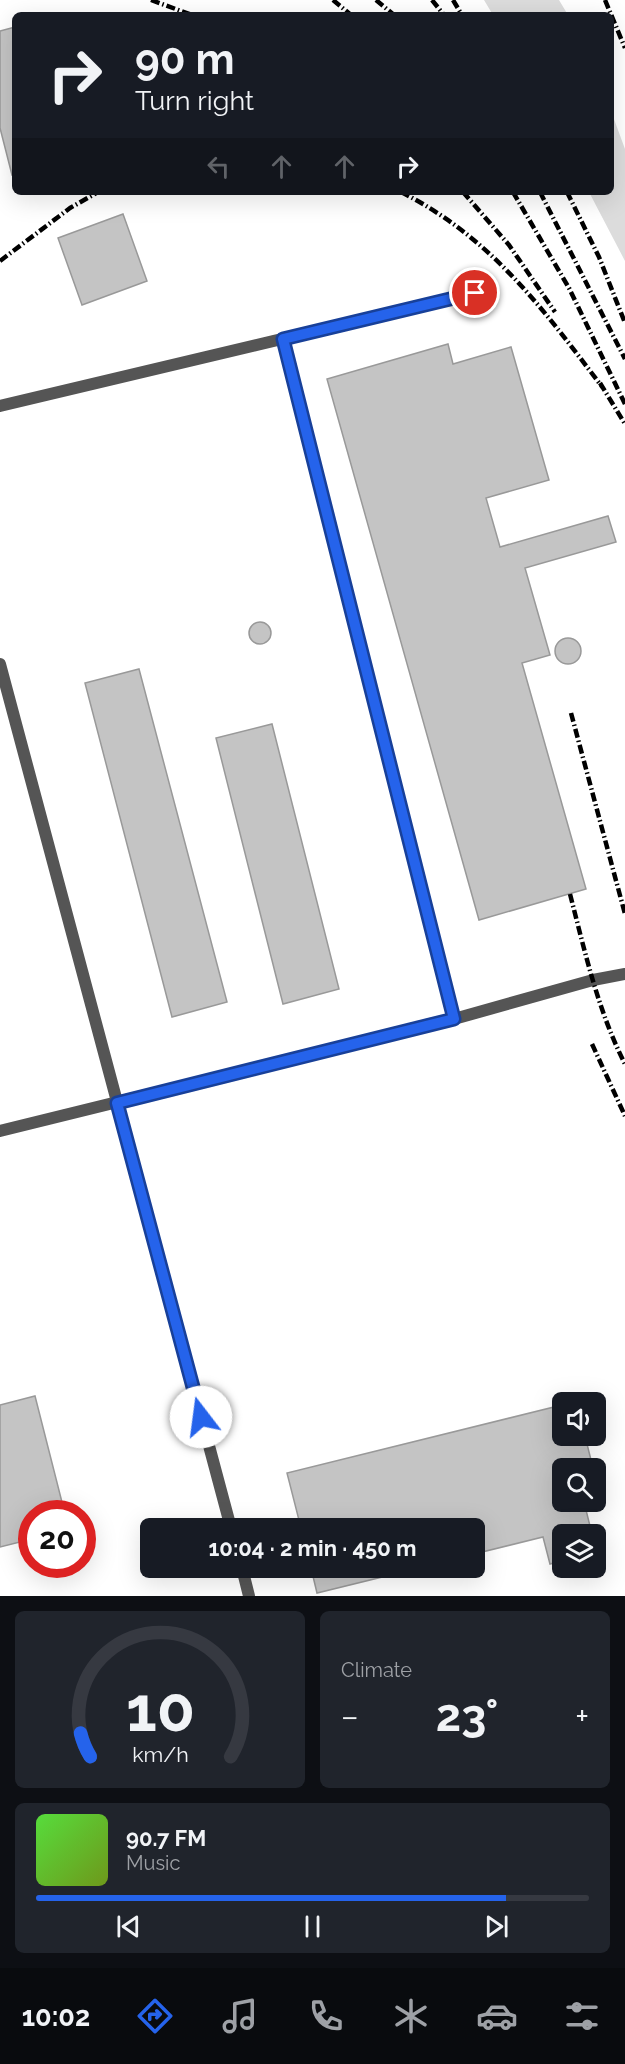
<!DOCTYPE html>
<meta charset="utf-8">
<style>
body{margin:0;font-family:Raleway,sans-serif;background:#20242c;color:#f1f3f6;height:100vh;display:flex;flex-direction:column;font-size:22px;white-space:nowrap}
*{box-sizing:border-box;margin:0}
p{font-size:20px;color:#9ea1a6}
.icon{flex:none;width:33px;height:33px;fill:none;stroke:currentColor;stroke-width:2;stroke-linecap:round;stroke-linejoin:round}
.map{position:relative;height:1596px;overflow:hidden}
.sheet{display:flex;flex-direction:column;gap:15px;padding:15px;background:#0d0f14;flex:1}
.sheet>*{flex:none}
.hud{position:absolute;left:12px;top:12px;width:602px;height:183px;border-radius:9px;box-shadow:0 6px 24px #0002;background:#171b24;color:#f1f3f6;overflow:hidden}
.tools{position:absolute;left:552px;top:1392px;display:grid;gap:12px}
.tools a{display:grid;place-items:center;width:54px;height:54px;border-radius:9px;background:#171b24;box-shadow:0 6px 24px #0002;font-size:30px}
.speed{position:absolute;left:18px;top:1500px;display:flex;gap:12px;font-size:30px;font-weight:700;text-align:center}
.speed>*{display:grid;place-content:center;width:78px;height:78px;border-radius:50%;background:#171b24;box-shadow:0 6px 24px #0002;line-height:1}
.speed .limit{border:9px solid #d22;background:#fff;color:#111}
.pin{position:absolute;display:grid;place-items:center;width:51px;height:51px;color:#fff;margin:-26px;border:3px solid #fff;border-radius:50%;box-shadow:0 2px 6px #0007}
.me{position:absolute;width:66px;margin:-33px;rotate:345deg;stroke-linejoin:round;filter:drop-shadow(0 0 4px #0008)}
.turn{display:flex;align-items:center;gap:21px;height:126px;padding:0 24px;font-size:27px}
.turn .icon{width:78px;height:78px;stroke-width:2.5}
.turn b{display:block;font-size:42px;line-height:51px}
.lanes{display:flex;align-items:center;height:57px;padding:0 24px;background:#0003;justify-content:center;gap:30px;direction:ltr}
.lanes .off{opacity:.35}
.big{font-size:45px;font-weight:700;line-height:1.1}
.sheet .card{flex:1;display:flex;flex-direction:column;justify-content:center;gap:9px;min-width:0;padding:0 21px;border-radius:9px;background:#20242c}
.sheet .dial{align-items:center;gap:0}
.dial svg{height:156px;overflow:visible;fill:none;stroke:#363941;stroke-width:7;stroke-linecap:round;text-anchor:middle}
.dial text{fill:#f1f3f6;stroke:none}
.song{display:flex;align-items:center;gap:18px}
.cover{width:72px;height:72px;border-radius:9px;background:linear-gradient(135deg,hsl(110 70% 55%),hsl(80 70% 35%))}
.played{height:6px;border-radius:3px;background:linear-gradient(90deg,#2563eb 85%,#363941 85%)}
.keys{display:flex;justify-content:space-around;direction:ltr}
.heat{display:flex;justify-content:space-between;align-items:center;font-size:33px;direction:ltr}
.sheet .tiles{flex:1;display:grid;gap:15px;grid-template-columns:1fr 1fr}
.card:last-child{grid-column:span 2}
.trip{position:absolute;left:140px;top:1518px;width:345px;height:60px;border-radius:9px;background:#171b24;box-shadow:0 6px 24px #0002;font-weight:700;line-height:60px;text-align:center}
.menu{display:flex;height:96px;justify-content:space-around;align-items:center;background:#090b0e;color:#9ea1a6}
.menu .icon{width:42px;height:42px}
.menu .current{color:#2563eb}
.menu b{font-size:27px;color:#f1f3f6}
.map>svg:first-child{display:block}
.green{fill:#dcdcdc}
.building{fill:#c4c4c4;stroke:#999;stroke-width:1.5}
.lines{fill:none;stroke-linecap:round;stroke-linejoin:round}
.lane{stroke:#555;stroke-width:12}
.rail{stroke:#000;stroke-width:4.5;stroke-dasharray:9 3 1.5 3;stroke-linecap:butt}
.route-casing{stroke:#184099;stroke-width:15}
.route{stroke:#2563eb;stroke-width:10}
</style>
<div class="map">
<svg width="625" height="1596" viewBox="0 0 625 1596">
<rect width="100%" height="100%" fill="#fff"/>
<!-- green -->
<path class="green" d="M484,0H559L568,15H493Z
M611,111L625,149V261L589,192H610Z"/>
<!-- building -->
<path class="building" d="M15,27V174L12,175L0,128V31Z
M123,214L147,281L82,305L58,238Z
M448,344L453,364L511,347L549,480L486,498L500,547L608,516L616,542L525,568L550,655L522,663L586,889L479,920L327,379Z
M249 633a11 11 0 1 1 22 0a11 11 0 1 1-22 0Z
M555 651a13 13 0 1 1 26 0a13 13 0 1 1-26 0Z
M139,669L227,1002L172,1017L85,683Z
M272,724L339,989L283,1004L216,738Z
M35,1396L65,1514H32V1539L0,1547V1405Z
M562,1405V1436H585L593,1468H562V1502H584L592,1534H562V1561L550,1564L543,1537L474,1554V1528H301L287,1473Z
M311,1568H419L317,1593Z"/>
<g class="lines">
<!-- lane -->
<path class="lane" d="M283,339L454,1019
M0,406L475,293
M0,664L231,1528
M0,1131L454,1019L593,980L625,974
M242,1568L249,1596"/>
<!-- rail -->
<path class="rail" d="M151,0L192,15
M333,0L351,15
M376,0L394,15
M432,0L444,15
M453,0L462,15
M605,0L625,48
M401,192C492,238 543,309 603,388
M463,192L509,245L555,312
M513,192L569,288L625,404
M540,192L625,359
M567,192L599,257L625,323
M0,261L70,208L98,192
M600,383L625,424
M571,713L625,914
M570,894C585,952 598,1011 625,1064
M592,1044L625,1116"/>
</g>
<g class="lines">
<defs>
<path id="route" d="M201,1417L117,1103L454,1019L283,339L475,293"/>
</defs>
<!-- route casing -->
<use href="#route" class="route-casing"/>
<!-- route -->
<use href="#route" class="route"/>
</g>
</svg>
<div class="tools">
<a><svg class="icon" aria-label="sound" viewBox="0 0 24 24"><path d="M4 9h4l5-4v14l-5-4H4zM17 9q2 3 0 6"/></svg></a>
<a><svg class="icon" aria-label="search" viewBox="0 0 24 24"><circle cx="10" cy="10" r="6"/><path d="M15 15l6 6"/></svg></a>
<a><svg class="icon" aria-label="layers" viewBox="0 0 24 24"><path d="M12 4l9 5-9 5-9-5zM3 14l9 5 9-5"/></svg></a>
</div>
<div class="speed"><div class="limit">20</div></div>
<div class="pin" style="left:475px;top:293px;background:#d93025"><svg class="icon" aria-label="arrive" viewBox="0 0 24 24"><path d="M6 21V4h12l-3 4 3 4H6"/></svg></div>
<svg class="me" style="left:201px;top:1417px" viewBox="-20 -20 40 40"><circle r="19" fill="#fff"/><path d="M0-13L10 11 0 6-10 11z" fill="#2563eb"/></svg>
<div class="trip">10:04 · 2 min · 450 m</div>
<div class="hud">
<div class="turn"><svg class="icon" aria-label="right" viewBox="0 0 24 24"><path d="M7 20v-9h11M14 6l5 5-5 5"/></svg><div><b>90 m</b>Turn right</div></div>
<div class="lanes"><svg class="icon off" aria-label="left" viewBox="0 0 24 24"><path d="M17 20v-9H6M10 6l-5 5 5 5"/></svg><svg class="icon off" aria-label="ahead" viewBox="0 0 24 24"><path d="M12 20V5M6 11l6-6 6 6"/></svg><svg class="icon off" aria-label="ahead" viewBox="0 0 24 24"><path d="M12 20V5M6 11l6-6 6 6"/></svg><svg class="icon" aria-label="right" viewBox="0 0 24 24"><path d="M7 20v-9h11M14 6l5 5-5 5"/></svg></div>
</div>
</div>
<section class="sheet">
<div class="tiles">
<div class="card dial"><svg viewBox="0 0 100 80">
<path d="M14 69A42 42 0 1 1 86 69"/>
<path d="M14 69A42 42 0 0 1 9 57" stroke="#2563eb"/>
<text x="50" y="56" font-size="32" font-weight="700">10</text>
<text x="50" y="72" font-size="11">km/h</text>
</svg></div>
<div class="card"><p>Climate</p>
<div class="heat"><a>−</a><b class="big">23°</b><a>+</a></div>
</div>
<div class="card">
<div class="song"><i class="cover"></i><div><b>90.7 FM</b><p>Music</p></div></div>
<div class="played"></div>
<div class="keys"><svg class="icon" aria-label="previous" viewBox="0 0 24 24"><path d="M18 5L8 12l10 7zM5 5v14"/></svg><svg class="icon" aria-label="pause" viewBox="0 0 24 24"><path d="M8 5v14M16 5v14"/></svg><svg class="icon" aria-label="next" viewBox="0 0 24 24"><path d="M6 5l10 7-10 7zM19 5v14"/></svg></div>
</div>
</div>
</section>
<nav class="menu">
<b>10:02</b>
<svg class="icon current" aria-label="directions" viewBox="0 0 24 24"><path d="M12 3l9 9-9 9-9-9zM9 14v-3h6M13 9l2 2-2 2"/></svg>
<svg class="icon" aria-label="music" viewBox="0 0 24 24"><path d="M9 18V5l10-2v13"/><circle cx="6" cy="18" r="3"/><circle cx="16" cy="16" r="3"/></svg>
<svg class="icon" aria-label="phone" viewBox="0 0 24 24"><path d="M5 4h4l2 5-3 2q2 4 5 5l2-3 5 2v4C11 20 4 13 5 4z"/></svg>
<svg class="icon" aria-label="climate" viewBox="0 0 24 24"><path d="M12 3v18M4 7l16 10M4 17L20 7"/></svg>
<svg class="icon" aria-label="car" viewBox="0 0 24 24"><path d="M5 17H2v-5l4-1 3-4h7l3 4 3 1v5h-3M9 17h6M6 11h13"/><circle cx="7" cy="17" r="2"/><circle cx="17" cy="17" r="2"/></svg>
<svg class="icon" aria-label="filters" viewBox="0 0 24 24"><path d="M4 7h16M4 17h16"/><circle cx="9" cy="7" r="2"/><circle cx="15" cy="17" r="2"/></svg>
</nav>
